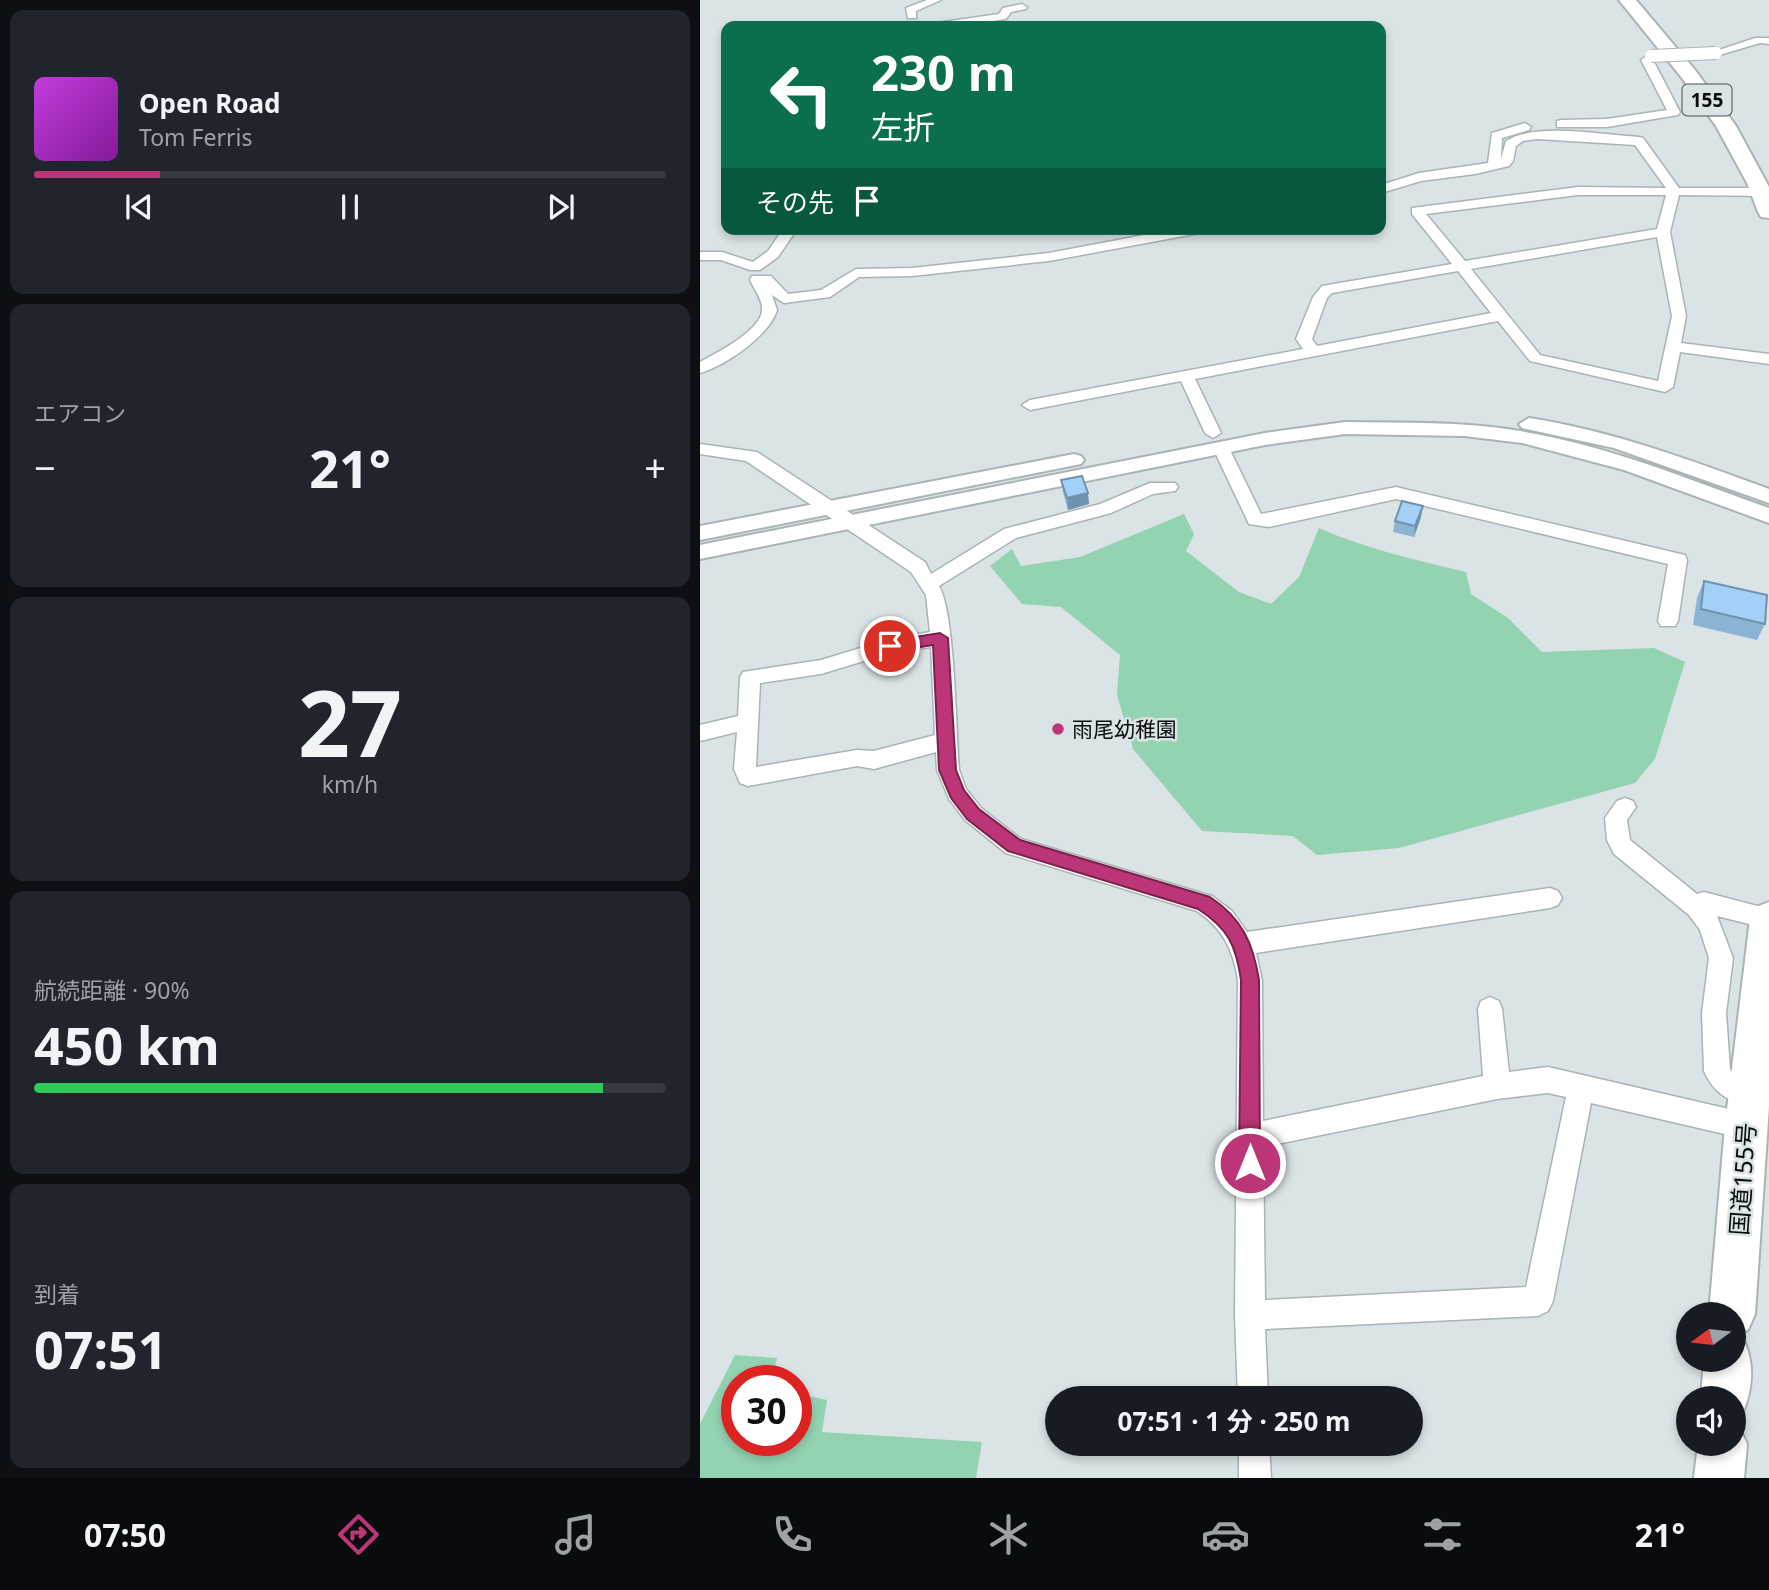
<!DOCTYPE html>
<html lang="ja">
<meta charset="utf-8">
<style>
body{margin:0;font-family:"Noto Sans","Noto Sans JP",sans-serif;background:#20242c;color:#f1f3f6;height:100vh;display:flex;flex-direction:column;font-size:26px;white-space:nowrap}
*{box-sizing:border-box;margin:0}
p{font-size:23px;color:#9ea1a6}
.icon{flex:none;width:38px;height:38px;fill:none;stroke:currentColor;stroke-width:2;stroke-linecap:round;stroke-linejoin:round}
.map{position:relative;flex:1;overflow:hidden}
.sheet{display:flex;flex-direction:column;gap:10px;padding:10px;background:#0d0f14;width:700px}
.sheet>*{flex:none}
.hud{position:absolute;left:21px;top:21px;width:665px;height:214px;border-radius:14px;box-shadow:0 4px 10px #0003;background:#0b6e4f;color:#fff;overflow:hidden}
.needle{width:46px;rotate:255deg}
.tools{position:absolute;left:976px;top:1302px;display:grid;gap:14px}
.tools a{display:grid;place-items:center;width:70px;height:70px;border-radius:50%;background:#171b24;box-shadow:0 4px 10px #0003;font-size:35px}
.speed{position:absolute;left:21px;top:1365px;display:flex;gap:14px;font-size:35px;font-weight:700;text-align:center}
.speed>*{display:grid;place-content:center;width:91px;height:91px;border-radius:50%;background:#171b24;box-shadow:0 4px 10px #0003;line-height:1}
.speed .limit{border:10px solid #d22;background:#fff;color:#111}
.pin{position:absolute;display:grid;place-items:center;width:60px;height:60px;color:#fff;margin:-30px;border:4px solid #fff;border-radius:50%;box-shadow:0 2px 7px #0007}
.me{position:absolute;width:77px;margin:-38px;rotate:0deg;stroke-linejoin:round;filter:drop-shadow(0 0 5px #0008)}
.turn{display:flex;align-items:center;gap:24px;height:147px;padding:0 35px;font-size:32px}
.turn .icon{width:91px;height:91px;stroke-width:2.5}
.turn b{display:block;font-size:49px;line-height:60px}
.then{display:flex;align-items:center;height:66px;padding:0 35px;background:#0003;gap:14px;font-size:26px}
.big{font-size:52px;font-weight:700;line-height:1.1}
.sheet .card{flex:1;display:flex;flex-direction:column;justify-content:center;gap:10px;min-width:0;padding:0 24px;border-radius:14px;background:#20242c}
.sheet .dial{align-items:center;gap:0}
.dial b{font-size:91px;line-height:1}
.song{display:flex;align-items:center;gap:21px}
.cover{width:84px;height:84px;border-radius:10px;background:linear-gradient(135deg,hsl(290 70% 55%),hsl(290 70% 35%))}
.played{height:7px;border-radius:4px;background:linear-gradient(90deg,#bc3576 20%,#363941 20%)}
.keys{display:flex;justify-content:space-around;direction:ltr}
.heat{display:flex;justify-content:space-between;align-items:center;font-size:38px;direction:ltr}
.charge{height:10px;border-radius:5px;background:linear-gradient(90deg,#34c759 90%,#363941 0)}
.trip{position:absolute;left:345px;top:1386px;width:378px;height:70px;border-radius:35px;background:#171b24;box-shadow:0 4px 10px #0003;font-weight:700;line-height:70px;text-align:center}
.menu{display:flex;height:112px;justify-content:space-around;align-items:center;background:#090b0e;color:#9ea1a6}
.menu .icon{width:49px;height:49px}
.menu .selected{color:#bc3576}
.menu b{font-size:32px;color:#f1f3f6}
main{display:flex;flex:1;min-height:0}
.map>svg:first-child{display:block}
.green{fill:#94d3b2}
.lines{fill:none;stroke-linecap:round;stroke-linejoin:round}
.minor-casing{stroke:#abb3b5;stroke-width:3}
.tertiary-casing{stroke:#abb3b5;stroke-width:4}
.trunk-casing{stroke:#abb3b5;stroke-width:4}
.minor{fill:#fff;fill-rule:evenodd}
.tertiary{fill:#fff;fill-rule:evenodd}
.trunk{fill:#fff;fill-rule:evenodd}
.minor-bridge-casing{stroke:#abb3b5;stroke-width:14;stroke-linecap:butt}
.minor-bridge{stroke:#fff;stroke-width:12}
.wall{fill:#8bb3d4}
.shaded-wall{fill:#7192ad}
.building{fill:#a2d0f7;stroke:#7192ad;stroke-width:2}
.route{fill:#bc3576;stroke:#7a224d;stroke-width:2}
.poi-dot{fill:#bc3576;stroke:#dae3e5;stroke-width:2.5}
.labels{text-anchor:middle;dominant-baseline:central;stroke-width:5;stroke-linejoin:round;paint-order:stroke}
.shield{fill:#dae3e5;stroke:#484c4e;stroke-width:2}
.shield-label{font-size:19px;font-weight:bold;fill:#0a0c0d}
.poi-label{font-size:21px;fill:#0a0c0d;stroke:#dae3e5;text-anchor:start}
.near-street-label{font-size:24px;fill:#0a0c0d;stroke:#dae3e5}
</style>
<main>
<section class="sheet">
<div class="card">
<div class="song"><i class="cover"></i><div><b>Open Road</b><p>Tom Ferris</p></div></div>
<div class="played"></div>
<div class="keys"><svg class="icon" aria-label="previous" viewBox="0 0 24 24"><path d="M18 5L8 12l10 7zM5 5v14"/></svg><svg class="icon" aria-label="pause" viewBox="0 0 24 24"><path d="M8 5v14M16 5v14"/></svg><svg class="icon" aria-label="next" viewBox="0 0 24 24"><path d="M6 5l10 7-10 7zM19 5v14"/></svg></div>
</div>
<div class="card"><p>エアコン</p>
<div class="heat"><a>−</a><b class="big">21°</b><a>+</a></div>
</div>
<div class="card dial"><b>27</b><p>km/h</p></div>
<div class="card"><p>航続距離 · 90%</p><b class="big">450 km</b><div class="charge"></div></div>
<div class="card"><p>到着</p><b class="big">07:51</b></div>
</section>
<div class="map">
<svg width="1069" height="1478" viewBox="0 0 1069 1478">
<rect width="100%" height="100%" fill="#dae3e5"/>
<!-- green -->
<path class="green" d="M484,514L494,534L486,551L539,592L571,604L599,577L619,528C666,549 716,560 766,572L771,594L808,618L842,652L954,648L985,662L955,759L935,783L699,848L617,855L593,836L502,831L433,749L417,695L420,655L361,607L322,604L290,566L312,549L321,566L380,557Z
M35,1355L77,1358L71,1381H37V1440H96V1393L127,1400L122,1432L282,1442L276,1478H0V1424Z"/>
<g class="lines">
<defs>
<path id="minor" d="M227,0H241L216,11V18H208L206,8Z
M322,4L327,7L326,9L311,12L306,19L258,26H145L150,23H236L299,14L303,8Z
M1055,38H1069V44L1060,43L1016,56L1010,53Z
M951,53L957,56L953,60L980,112L978,115L907,127H857V121L861,120L907,119L967,110L941,60Z
M825,123L831,127L829,130L802,138L801,159L806,141C835,122 903,135 939,137L943,138L979,188H1069V196L979,195L970,232L986,316L981,343L1069,354V364L980,352L973,387L965,392L830,361L798,321L495,379L521,433L513,438L505,433L481,381L330,410L322,405L330,400L603,349L596,339L613,297L622,286L752,264L712,214V208L878,187L966,188L935,145L837,139L823,141L816,146L813,161L809,166L775,174L721,181L681,193V185L719,173L788,163L792,133ZM878,195H966L957,229L765,261L726,214ZM957,237L972,316L958,381L840,355L771,269ZM758,271L791,313L617,346L612,339L627,298L632,293Z
M83,229H97L78,257L60,270H50L21,260H0V252H22L53,262L68,251Z
M476,229H507L500,233L349,261L212,276L159,277L130,297L84,303L72,295L77,310C70,335 25,366 0,373V362C16,353 61,331 62,310C63,300 54,289 50,280L52,276H71L88,294L121,290L156,269L212,268L349,253Z
M521,443L529,448L561,514L696,487L985,555L987,560L978,621L975,626H961L958,621L968,564L696,499L569,527L549,524L513,448Z
M0,444L57,452L225,562L231,574L304,529L400,504L450,483H475L478,487L475,491L453,494L411,513L316,538L239,586C255,612 256,733 259,770L266,789L281,808L321,839L512,896L532,911L547,932L850,888L858,891L862,898L858,905L850,908L556,953L562,980L563,1121L783,1076L778,1009L781,1001L790,997L799,1001L802,1009L809,1072L848,1067L1046,1113L1055,1117L1059,1126L1055,1135L1046,1139L891,1103L853,1301L848,1311L838,1316L565,1329L568,1398H538L535,1315L538,980C533,949 523,929 497,911L306,853L265,820L249,799L237,770L236,752L174,769L157,766L48,786L40,783L34,769L37,732L0,741V725L38,716L40,677L43,672L121,660L190,639L230,632L226,595L211,572L46,461L0,454ZM231,647L235,735L174,751L157,750L56,767L60,683L121,674L190,653ZM848,1093L866,1097L826,1287L565,1300L563,1147L797,1099Z
M925,798L933,801L936,807L927,820L930,840L997,894L1004,892L1069,909V929L1017,916L1033,958L1026,1013L1030,1069L1032,1073L1058,1086L1062,1095L1058,1104L1049,1108C1026,1098 1014,1094 1004,1071L1002,1013L1009,958L1000,930L989,915L914,854L907,840L905,818L917,801Z
M539,1444H569L571,1478H539Z"/>
<path id="tertiary" d="M829,418C913,431 990,460 1069,489V503L914,448L822,428L819,424Z
M645,422C703,423 762,421 820,431C906,445 988,479 1069,508V523L924,470L822,443L764,436L645,434L565,445L0,559V545L565,433Z
M374,454L381,456L384,460L381,464L0,540V526Z"/>
<path id="trunk" d="M919,0H936L995,70L1036,126L1069,187V218L1061,217L1058,212L1047,183L1016,126L982,78Z
M1069,902V1106L1055,1314L1048,1330L1034,1336V1314H1009L1025,1126L1050,919L1056,907Z
M1034,1339L1045,1343C1055,1367 1052,1391 1042,1415L1034,1418V1398H1001L1004,1360H1034Z
M1034,1424L1039,1427L1047,1444L1044,1478H994L998,1444H1034Z"/>
</defs>
<!-- minor casing -->
<use href="#minor" class="minor-casing"/>
<!-- tertiary casing -->
<use href="#tertiary" class="tertiary-casing"/>
<!-- trunk casing -->
<use href="#trunk" class="trunk-casing"/>
<!-- minor -->
<use href="#minor" class="minor"/>
<!-- tertiary -->
<use href="#tertiary" class="tertiary"/>
<!-- trunk -->
<use href="#trunk" class="trunk"/>
<defs>
<path id="minor-bridge" d="M951,56L1016,53"/>
</defs>
<!-- minor-bridge casing -->
<use href="#minor-bridge" class="minor-bridge-casing"/>
<!-- minor-bridge -->
<use href="#minor-bridge" class="minor-bridge"/>
</g>
<!-- wall -->
<path class="wall" d="M361,480L389,504L368,510L363,492Z
M721,517L714,537L693,532L695,521Z
M1004,581L1065,624L1057,640L993,625L997,598Z"/>
<!-- shaded-wall -->
<path class="shaded-wall" d="M388,493L389,504L368,510L367,498Z
M723,506L721,517L714,537L715,526Z"/>
<!-- building -->
<path class="building" d="M382,476L388,493L367,498L361,480Z
M702,501L723,506L715,526L695,521Z
M1004,581L1067,595L1065,624L1001,609Z"/>
<!-- route -->
<path class="route" d="M240,633L248,638L256,770L264,790L279,809L320,840L510,897C542,918 553,943 559,980L560,1163L557,1170L550,1173L542,1170L539,1163L541,980C536,946 529,929 498,909L308,851L267,819L251,798L239,770L233,645L190,652L183,646L190,641Z"/>
<!-- markers -->
<circle class="poi-dot" cx="358" cy="729" r="7"/>
<g class="labels">
<!-- shield labels -->
<rect class="shield" x="982.5" y="84.5" width="49" height="31" rx="5"/>
<g class="shield-label">
<text x="1007" y="100">155</text>
</g>
<!-- poi labels -->
<g class="poi-label">
<text x="372" y="729">雨尾幼稚園</text>
</g>
<!-- near-street labels -->
<g class="near-street-label">
<text transform="translate(1042 1179) rotate(-86)">国道155号</text>
</g>
</g>
</svg>
<div class="tools">
<a><svg class="needle" viewBox="-14 -14 28 28"><path d="M0-13l5 13h-10z" fill="#e53935"/><path d="M0 13l5-13h-10z" fill="#9ea1a6"/></svg></a>
<a><svg class="icon" aria-label="sound" viewBox="0 0 24 24"><path d="M4 9h4l5-4v14l-5-4H4zM17 9q2 3 0 6"/></svg></a>
</div>
<div class="speed"><div class="limit">30</div></div>
<div class="pin" style="left:190px;top:646px;background:#d93025"><svg class="icon" aria-label="arrive" viewBox="0 0 24 24"><path d="M6 21V4h12l-3 4 3 4H6"/></svg></div>
<svg class="me" style="left:550px;top:1163px" viewBox="-20 -20 40 40"><circle r="17" fill="#bc3576" stroke="#fff" stroke-width="3"/><path d="M0-11L8 9 0 5-8 9z" fill="#fff"/></svg>
<div class="trip">07:51 · 1 分 · 250 m</div>
<div class="hud">
<div class="turn"><svg class="icon" aria-label="left" viewBox="0 0 24 24"><path d="M17 20v-9H6M10 6l-5 5 5 5"/></svg><div><b>230 m</b>左折</div></div>
<div class="then">その先<svg class="icon" aria-label="arrive" viewBox="0 0 24 24"><path d="M6 21V4h12l-3 4 3 4H6"/></svg></div>
</div>
</div>
</main>
<nav class="menu">
<b>07:50</b>
<svg class="icon selected" aria-label="directions" viewBox="0 0 24 24"><path d="M12 3l9 9-9 9-9-9zM9 14v-3h6M13 9l2 2-2 2"/></svg>
<svg class="icon" aria-label="music" viewBox="0 0 24 24"><path d="M9 18V5l10-2v13"/><circle cx="6" cy="18" r="3"/><circle cx="16" cy="16" r="3"/></svg>
<svg class="icon" aria-label="phone" viewBox="0 0 24 24"><path d="M5 4h4l2 5-3 2q2 4 5 5l2-3 5 2v4C11 20 4 13 5 4z"/></svg>
<svg class="icon" aria-label="climate" viewBox="0 0 24 24"><path d="M12 3v18M4 7l16 10M4 17L20 7"/></svg>
<svg class="icon" aria-label="car" viewBox="0 0 24 24"><path d="M5 17H2v-5l4-1 3-4h7l3 4 3 1v5h-3M9 17h6M6 11h13"/><circle cx="7" cy="17" r="2"/><circle cx="17" cy="17" r="2"/></svg>
<svg class="icon" aria-label="filters" viewBox="0 0 24 24"><path d="M4 7h16M4 17h16"/><circle cx="9" cy="7" r="2"/><circle cx="15" cy="17" r="2"/></svg>
<b>21°</b>
</nav>
